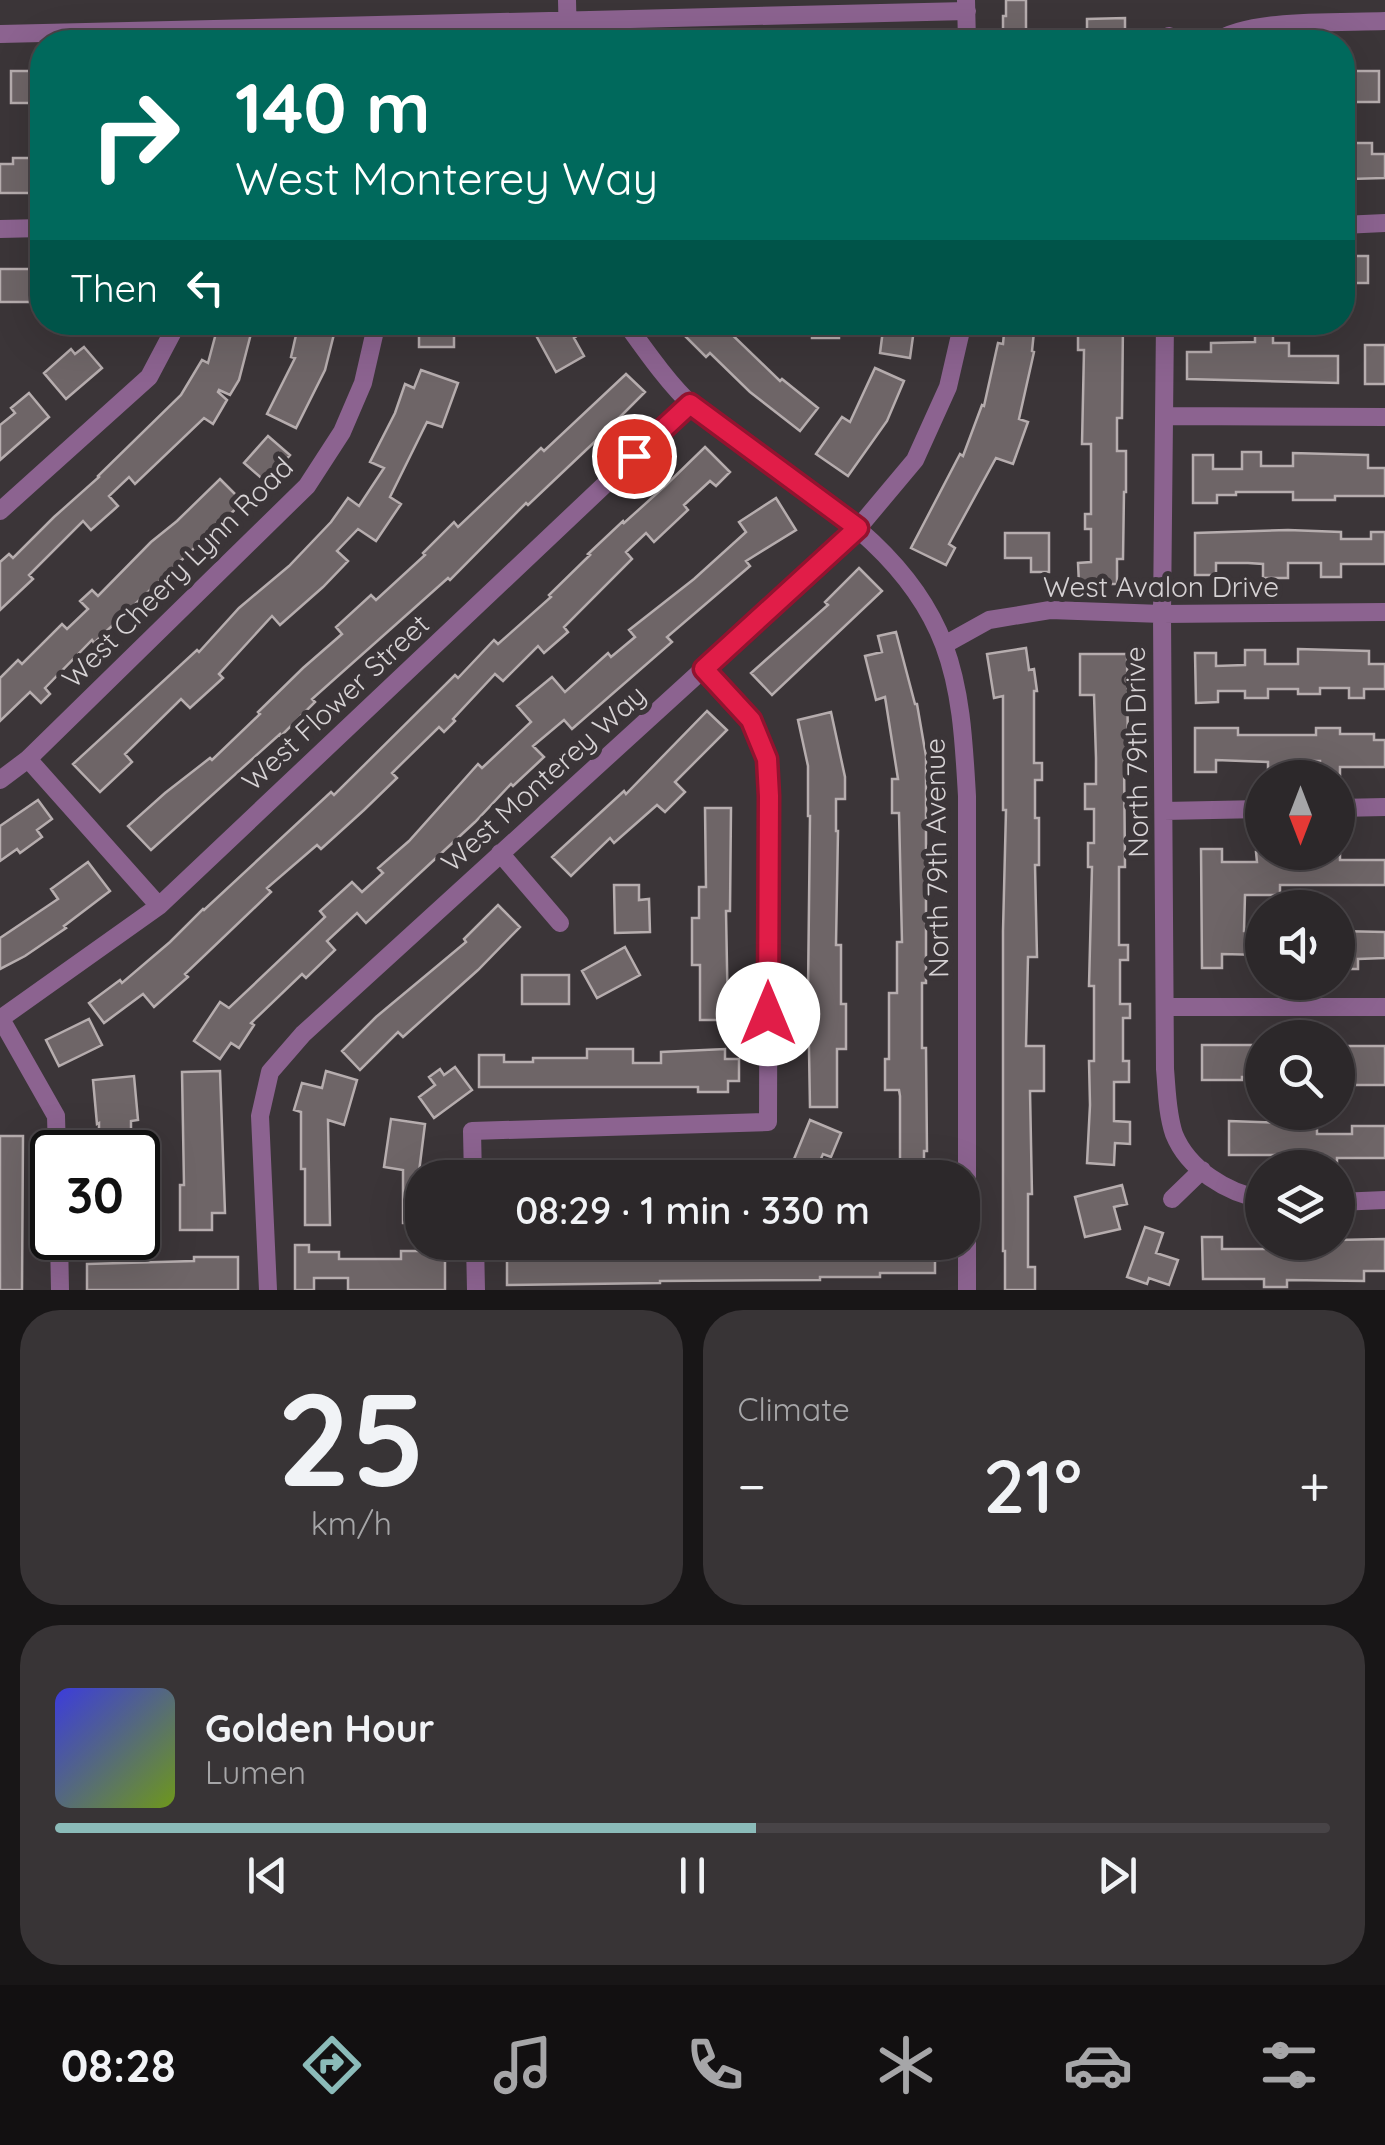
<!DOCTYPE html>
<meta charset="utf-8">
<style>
body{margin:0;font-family:Quicksand,sans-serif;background:#383436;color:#f1f3f6;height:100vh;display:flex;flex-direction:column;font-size:38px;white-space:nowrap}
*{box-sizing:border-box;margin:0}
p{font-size:32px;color:#a6a6a8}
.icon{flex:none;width:55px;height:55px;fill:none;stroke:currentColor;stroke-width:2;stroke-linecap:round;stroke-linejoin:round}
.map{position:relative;height:1290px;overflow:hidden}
.details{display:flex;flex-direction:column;gap:20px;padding:20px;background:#181617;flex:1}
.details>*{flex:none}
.guide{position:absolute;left:30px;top:30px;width:1325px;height:305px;border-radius:40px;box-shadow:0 10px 40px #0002,0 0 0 2px #484447;background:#00695c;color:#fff;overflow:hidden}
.needle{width:65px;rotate:180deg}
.tools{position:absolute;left:1245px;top:760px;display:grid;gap:20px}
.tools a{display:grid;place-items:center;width:110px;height:110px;border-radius:50%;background:#2c282a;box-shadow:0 10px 40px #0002,0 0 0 2px #484447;font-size:50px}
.speed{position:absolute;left:30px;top:1130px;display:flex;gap:20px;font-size:50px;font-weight:700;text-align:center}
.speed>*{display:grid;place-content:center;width:130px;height:130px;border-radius:50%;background:#2c282a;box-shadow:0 10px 40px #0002,0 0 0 2px #484447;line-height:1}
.speed .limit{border:5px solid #111;border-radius:15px;background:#fff;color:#111}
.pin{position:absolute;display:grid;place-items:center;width:85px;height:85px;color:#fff;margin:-42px;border:5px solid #fff;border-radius:50%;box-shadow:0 2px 10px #0007}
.me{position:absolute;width:110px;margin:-55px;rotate:0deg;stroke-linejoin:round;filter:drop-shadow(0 0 8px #0008)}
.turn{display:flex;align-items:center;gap:35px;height:210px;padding:0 40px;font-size:45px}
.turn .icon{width:130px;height:130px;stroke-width:2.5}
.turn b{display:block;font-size:70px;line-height:85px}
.then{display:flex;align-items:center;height:95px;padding:0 40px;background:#0003;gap:20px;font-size:38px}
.big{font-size:75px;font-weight:600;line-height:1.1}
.details .tile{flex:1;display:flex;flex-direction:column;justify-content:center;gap:15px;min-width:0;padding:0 35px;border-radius:40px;background:#383436}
.details .dial{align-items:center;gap:0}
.dial b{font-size:130px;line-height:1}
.song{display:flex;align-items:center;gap:30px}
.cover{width:120px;height:120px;border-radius:15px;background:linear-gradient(135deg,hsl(240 70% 55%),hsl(80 70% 35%))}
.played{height:10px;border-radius:5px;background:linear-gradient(90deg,#8bbbb9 55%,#484447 55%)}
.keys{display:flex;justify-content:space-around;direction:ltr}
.heat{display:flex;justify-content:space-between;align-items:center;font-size:55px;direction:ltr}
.details .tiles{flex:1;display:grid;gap:20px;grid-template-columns:1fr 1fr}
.tile:last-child{grid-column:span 2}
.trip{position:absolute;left:405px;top:1160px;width:575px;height:100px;border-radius:40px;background:#2c282a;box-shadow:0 10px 40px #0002,0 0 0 2px #484447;font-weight:600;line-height:100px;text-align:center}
.dock{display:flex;height:160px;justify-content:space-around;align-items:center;background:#121011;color:#a6a6a8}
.dock .icon{width:70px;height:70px}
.dock .on{color:#8bbbb9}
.dock b{font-size:45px;color:#f1f3f6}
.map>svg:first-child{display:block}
.building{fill:#6e6567;stroke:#b6adae;stroke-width:2.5}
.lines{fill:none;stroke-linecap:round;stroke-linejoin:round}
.street{stroke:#8c6390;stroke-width:18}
.route-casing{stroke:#92132f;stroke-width:25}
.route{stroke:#e11d48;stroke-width:18}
.labels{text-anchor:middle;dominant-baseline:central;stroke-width:10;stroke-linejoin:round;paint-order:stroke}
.street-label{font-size:28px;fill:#d6d2d4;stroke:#3b3538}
</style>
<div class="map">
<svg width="1385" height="1290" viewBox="0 0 1385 1290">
<rect width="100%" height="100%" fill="#3b3538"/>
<!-- building -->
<path class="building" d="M1006,0H1026V42H1003V16H1006Z
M1125,18V42H1087V19Z
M11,71H42V103H11Z
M1342,71H1379V102H1354V96H1342Z
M1349,143H1372V154H1385V178L1350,179Z
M13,158H42V193H0V164H13Z
M1342,256H1368V283H1342Z
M0,269H42V302H0Z
M219,322H254L239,380L230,395L219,390L218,392L227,400L213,424L204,418L135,484L129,477L109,496L118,506L91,530L83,521L29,575L33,579L0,610V562L9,554L13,558L54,517L99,477L98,476L181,395L202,360L208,363Z
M299,322H337L325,370L296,428L267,414L295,358L291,357Z
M419,322L454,323V347H419Z
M542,322H575L581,333L574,338L584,356L556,372L532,328Z
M671,322H719L780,381L782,379L818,408L800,431L750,392L710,353L706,357Z
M812,322H839V338H812Z
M884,322H915L910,358L880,353Z
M1005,322H1035L1032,351L1034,352L1019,419L1028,422L1013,464L996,458L949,544L955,548L946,565L911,548L960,454L963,456L982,405L984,406L998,343L1003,344Z
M1091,322H1123L1122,418H1117V451H1126V492H1124L1123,559H1117V584H1079L1078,563L1091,562V529H1085V514H1091V444H1082L1084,350H1078V326H1091Z
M1255,330L1273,331V343H1289V356H1338V383L1187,379V352H1211V343L1255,342Z
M1365,345H1385V384H1365Z
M84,347L102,368L66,399L44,373L71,349L75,354Z
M875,368L904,381L887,421L848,476L816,454L842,417L850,422Z
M421,370L458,383L442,427L427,422L390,497L401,504L376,541L358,529L337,551L348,561L323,587L280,625L272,616L219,674L223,678L190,708L181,699L125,754L132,762L100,792L73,764L197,650L199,652L239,608L289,566L331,522L348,498L359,506L384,468L370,462L395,413L405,384L414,388Z
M626,374L645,392L604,433L528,505L526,503L450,580L448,578L312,699L315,702L281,736L280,734L151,850L128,826L165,793L210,758L212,760L260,714L258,712L303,668L342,634L336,627L371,595L376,600L425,555L423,553L454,522L458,527L541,448L544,451Z
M29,393L49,417L0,460V425L15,413L11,408Z
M268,436L290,455L266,482L244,463Z
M705,447L730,472L716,486L710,481L684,505L688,510L654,542L646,533L626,552L632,559L564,627L568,632L544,653L538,646L503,681L495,674L453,719L455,721L444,732L439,727L392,773L397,778L364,810L321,849L317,845L267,888L271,892L185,974L188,977L154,1007L143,994L104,1023L89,1003L120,980L122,983L170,942L203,909L204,910L331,792L334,795L455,675L458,678L494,640L498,644L551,597L549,595L590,555L588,554L623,521L624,523L665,486Z
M1242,452H1261V466H1293V453L1368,455V468H1385V496H1335V500H1293V492H1236V495H1217V503H1193V455H1213V469H1242Z
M220,479L243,502L94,643L92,640L45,688L50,694L41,703L30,692L0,721V678L18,660L22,664L62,624L67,629L88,609L80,601L92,590L98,596L151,542L177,521Z
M776,498L796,530L746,561L750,566L667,637L672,642L572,729L564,720L533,746L544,757L513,786L511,784L475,822L366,923L357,913L327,941L335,950L306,978L302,974L251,1023L254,1025L239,1048L231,1043L220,1059L194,1041L220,1002L229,1008L325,917L320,911L352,882L362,892L383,873L378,868L409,841L478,764L482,768L531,722L517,706L552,677L565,692L608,653L611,657L635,637L629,630L694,579L746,532L739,522Z
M1288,530L1341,532V539H1371V532H1385V564H1341V577H1321V563H1288V578H1263V564L1248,563H1216V575H1195V533Z
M1005,533H1049V572H1031V558H1005Z
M859,568L882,591L772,695L751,673L828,605L825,602Z
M896,632L915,704H917L926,756V983H922V1048H926L927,1151H924V1178H894V1163H900V1096L899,1090H885V1059H889V993H897V942H902L899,813H892V779H898L885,697L876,700L865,656L882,652L878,636Z
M1026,648L1029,670L1034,669L1037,691H1034V763H1042V780H1035V818H1039V865H1035L1037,957H1028L1026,1046H1044V1091H1030L1032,1194H1028V1267H1035V1290H1005V1251H1003V931L1006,810H1003V696L994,698L987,654Z
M1298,649L1369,651V664H1385V689H1364V698H1349V688H1320V694H1298V689H1268V698H1245V691H1218V702L1196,703L1195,653H1216V666L1245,665V650H1265V664H1298Z
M1080,654H1127L1128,758H1124L1125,867H1119V945H1128V960H1120V1004H1130V1018H1123V1061H1129V1082H1114V1121L1130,1122V1144L1115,1143L1114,1165L1087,1163L1090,1105L1089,1061H1094V986H1089L1092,867H1088V843H1094V809H1085V784H1096V758L1094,695H1080Z
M707,711L727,730L675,782L685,792L665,812L657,805L614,843L610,838L571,876L552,857L624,791L626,794Z
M831,712L845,777V799H836V831H838L836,945H841V1004H846V1049H837V1107H810L808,992L810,816H808V766L798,720Z
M1195,728H1238V735H1316V728H1340V734H1374V740H1385V767H1340V775H1320V761H1290V776H1268V762L1216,760V772H1195Z
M38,800L52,819L37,830L42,837L20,853L17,849L0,861V826Z
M705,808H731L730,911H726L728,1020H700V965H692V918H699V887H706Z
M1201,849H1222V862H1257L1256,852H1277V861H1319V852H1340V860H1385V885H1280V895H1245L1244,931H1262V955L1222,954V968H1202Z
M88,862L110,891L64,926L66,928L25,956L0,969V938L58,899L51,889Z
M614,885H639V900L649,899L650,932L615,933Z
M498,905L520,927L478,970L403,1037L398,1032L360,1070L342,1051L376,1017L466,942L464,939Z
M1338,931L1385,932V958L1358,959V969H1338Z
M625,947L640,975L597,998L582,971Z
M522,975H569V1004H522Z
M89,1019L102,1045L59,1066L46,1040Z
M1202,1045H1262V1077H1242V1080H1202Z
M1338,1046H1385V1085H1338Z
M587,1049H633V1063H661V1052L725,1049V1059H739V1081H728V1092H698V1087H479V1055H504V1062H533V1058H587Z
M455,1067L472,1090L434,1118L419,1097L435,1085L429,1077L440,1069L444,1075Z
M220,1071L225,1213H212V1230H180V1185H184L182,1072Z
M326,1071L357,1080L344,1125L328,1120L330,1225H305V1169H301V1112L294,1110L302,1083L322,1088Z
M134,1076L138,1120L131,1121V1152H99V1123L97,1124L93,1080Z
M391,1119L425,1124L417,1188H422V1223H403V1170L384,1167Z
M810,1120L841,1133L831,1157L823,1154L815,1173L792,1164Z
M1229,1121L1317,1124V1134H1352V1126H1385V1158H1337V1167H1323V1161L1289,1160V1155H1229Z
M0,1136H23L22,1290H0Z
M677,1164H721V1178H677Z
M571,1165H610V1178H571Z
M1122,1185L1127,1204L1114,1207L1120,1229L1085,1237L1075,1197Z
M1145,1227L1163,1233L1156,1253L1178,1260L1169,1285L1149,1278L1147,1284L1127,1277Z
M1202,1237H1222V1249H1264V1242H1338V1240L1385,1239V1271H1364V1281L1287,1280V1287H1264V1279H1203Z
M888,1243H935V1273H880V1277H820V1280L660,1281V1283L507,1285V1245L615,1247V1245H660L718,1247L717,1254H779V1250L888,1248Z
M295,1245H309V1252H339V1259H401V1251H445V1290H348V1278H314V1290H295Z
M194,1257H238V1290H87V1264L194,1261Z"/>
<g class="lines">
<!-- street -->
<path class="street" d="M567,0L568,42
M966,0L967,42
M0,34L967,11
M1169,36L1174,42
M1216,42C1248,18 1343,23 1385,21
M1342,225L1385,223
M0,229L42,228
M625,322C643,347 670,386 693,406C779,479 901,531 944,645C962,693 964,746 967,796V1290
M1165,322L1162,614L1165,1069C1167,1091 1167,1113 1174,1134C1188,1169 1227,1193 1262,1199
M1165,416L1385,417
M0,511L149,377L178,322
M944,645L989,620L1050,610L1162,614L1385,612
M28,759L159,906
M0,780L28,759L307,486L342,432L363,383L377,322
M1338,808L1385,807
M1164,811L1262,809
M500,853L560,923
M1166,1007H1385
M0,1019L159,906L690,404
M1,1019L56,1116L57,1152
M473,1178L472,1131L768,1122L769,796L767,759L751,720L703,669
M1172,1199L1202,1170
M1338,1202L1385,1200
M59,1238L60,1290
M475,1242L476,1290
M268,1290L260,1116L270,1072L303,1034L858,528L915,460L948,387L963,322"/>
</g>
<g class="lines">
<defs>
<path id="route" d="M634,456L690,404L858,528L704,669L751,720L767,759L769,796L768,1014"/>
</defs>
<!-- route casing -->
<use href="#route" class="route-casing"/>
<!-- route -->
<use href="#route" class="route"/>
</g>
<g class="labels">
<!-- street labels -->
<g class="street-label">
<text transform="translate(177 572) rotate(-45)">West Cheery Lynn Road</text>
<text x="1161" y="586">West Avalon Drive</text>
<text transform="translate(335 702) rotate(-43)">West Flower Street</text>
<text transform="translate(1136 752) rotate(-91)">North 79th Drive</text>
<text transform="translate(543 778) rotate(-42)">West Monterey Way</text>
<text transform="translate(936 858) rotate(-91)">North 79th Avenue</text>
</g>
</g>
</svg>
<div class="tools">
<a><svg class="needle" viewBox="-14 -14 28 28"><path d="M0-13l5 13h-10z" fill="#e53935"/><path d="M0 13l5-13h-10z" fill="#a6a6a8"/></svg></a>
<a><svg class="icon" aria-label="sound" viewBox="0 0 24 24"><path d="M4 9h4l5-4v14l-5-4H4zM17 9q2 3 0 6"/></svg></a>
<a><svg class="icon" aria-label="search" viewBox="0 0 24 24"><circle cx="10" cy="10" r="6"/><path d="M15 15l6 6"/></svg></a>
<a><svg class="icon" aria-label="layers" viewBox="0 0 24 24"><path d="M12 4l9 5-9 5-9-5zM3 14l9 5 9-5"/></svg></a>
</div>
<div class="speed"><div class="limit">30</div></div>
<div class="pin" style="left:634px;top:456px;background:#d93025"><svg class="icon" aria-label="arrive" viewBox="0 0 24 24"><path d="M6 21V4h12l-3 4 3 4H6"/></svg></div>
<svg class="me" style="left:768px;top:1014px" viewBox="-20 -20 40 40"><circle r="19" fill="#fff"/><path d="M0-13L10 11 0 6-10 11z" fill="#e11d48"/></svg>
<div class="trip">08:29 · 1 min · 330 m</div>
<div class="guide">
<div class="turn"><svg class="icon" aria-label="right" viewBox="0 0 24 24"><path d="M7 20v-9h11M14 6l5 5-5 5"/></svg><div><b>140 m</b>West Monterey Way</div></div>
<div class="then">Then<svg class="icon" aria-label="left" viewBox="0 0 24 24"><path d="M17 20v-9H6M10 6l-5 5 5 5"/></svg></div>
</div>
</div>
<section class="details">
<div class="tiles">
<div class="tile dial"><b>25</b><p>km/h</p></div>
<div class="tile"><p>Climate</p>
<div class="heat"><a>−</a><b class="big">21°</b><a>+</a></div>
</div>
<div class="tile">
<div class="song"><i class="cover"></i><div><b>Golden Hour</b><p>Lumen</p></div></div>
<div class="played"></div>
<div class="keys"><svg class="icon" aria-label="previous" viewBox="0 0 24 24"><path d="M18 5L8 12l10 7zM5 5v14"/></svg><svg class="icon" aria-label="pause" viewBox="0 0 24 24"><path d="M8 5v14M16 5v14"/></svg><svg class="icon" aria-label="next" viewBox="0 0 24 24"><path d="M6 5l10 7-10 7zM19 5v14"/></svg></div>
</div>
</div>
</section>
<nav class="dock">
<b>08:28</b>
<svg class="icon on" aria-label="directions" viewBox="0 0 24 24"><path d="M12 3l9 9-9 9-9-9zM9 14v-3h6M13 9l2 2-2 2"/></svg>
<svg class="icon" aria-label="music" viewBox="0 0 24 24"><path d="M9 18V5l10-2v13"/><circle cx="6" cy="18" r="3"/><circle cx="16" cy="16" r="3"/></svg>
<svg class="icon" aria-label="phone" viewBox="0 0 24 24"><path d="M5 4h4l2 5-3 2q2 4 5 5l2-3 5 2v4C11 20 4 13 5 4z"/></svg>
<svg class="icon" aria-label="climate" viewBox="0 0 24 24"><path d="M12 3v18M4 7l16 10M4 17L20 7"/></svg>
<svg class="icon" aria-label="car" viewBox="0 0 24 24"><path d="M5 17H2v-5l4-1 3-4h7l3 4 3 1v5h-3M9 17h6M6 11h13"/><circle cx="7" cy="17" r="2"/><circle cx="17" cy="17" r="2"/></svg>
<svg class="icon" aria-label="filters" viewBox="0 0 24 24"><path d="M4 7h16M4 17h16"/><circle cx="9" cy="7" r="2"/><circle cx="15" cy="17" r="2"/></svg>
</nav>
